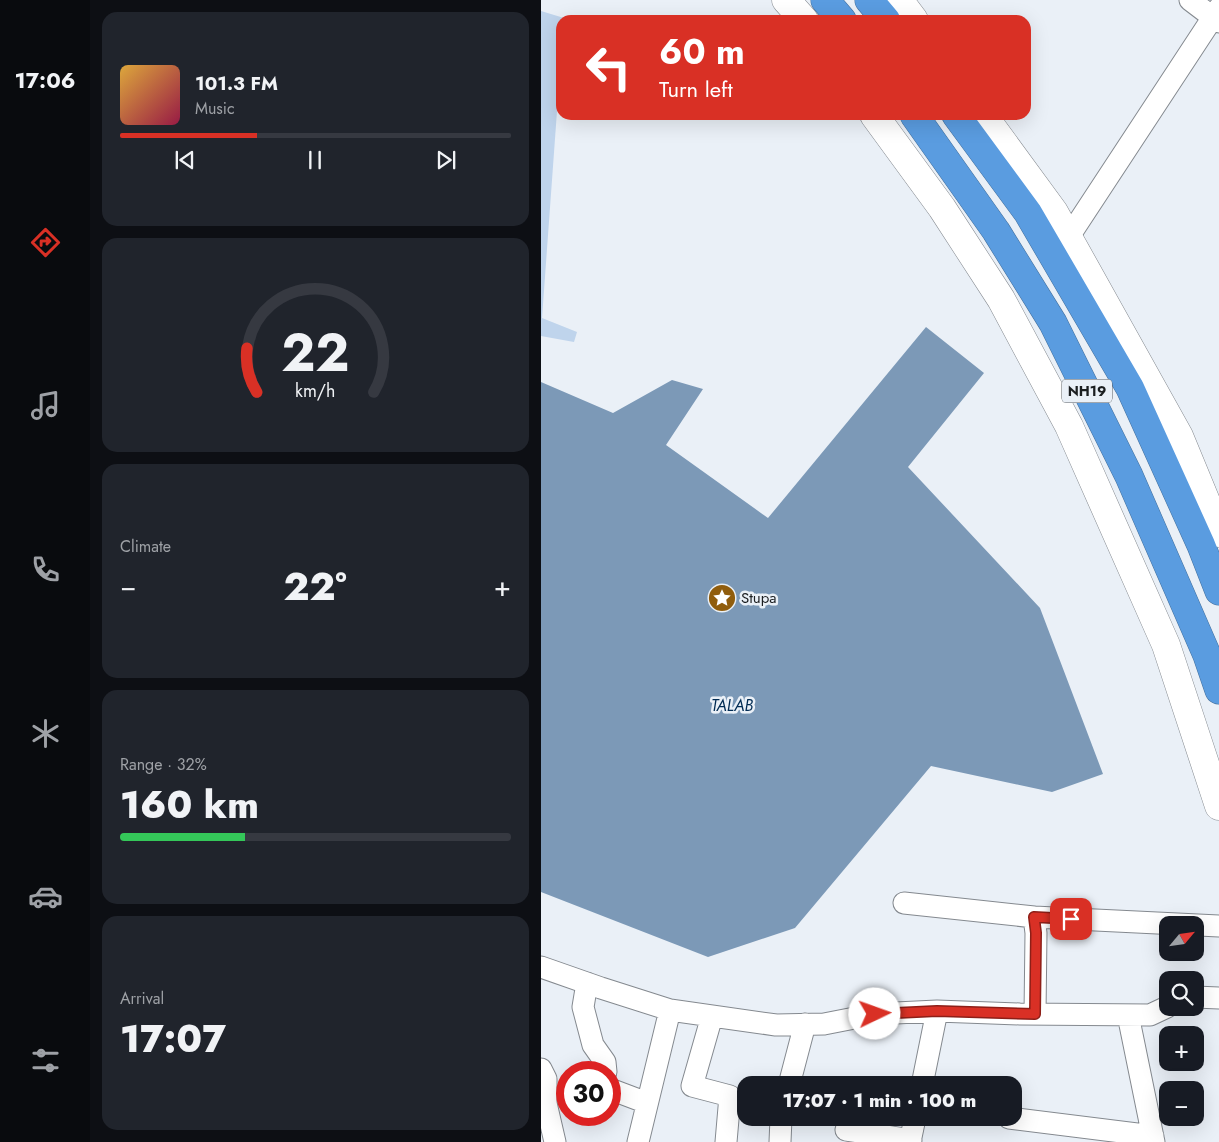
<!DOCTYPE html>
<meta charset="utf-8">
<style>
body{margin:0;font-family:Jost,sans-serif;background:#20242c;color:#f1f3f6;height:100vh;display:flex;flex-direction:column;font-size:19px;white-space:nowrap}
*{box-sizing:border-box;margin:0}
p{font-size:16px;color:#9ea1a6}
.icon{flex:none;width:28px;height:28px;fill:none;stroke:currentColor;stroke-width:2;stroke-linecap:round;stroke-linejoin:round}
.map{position:relative;flex:1;overflow:hidden}
.sheet{display:flex;flex-direction:column;gap:12px;padding:12px;background:#0d0f14;width:451px}
.sheet>*{flex:none}
.guide{position:absolute;left:15px;top:15px;width:475px;height:105px;border-radius:15px;box-shadow:0 5px 20px #0002;background:#d93025;color:#fff;overflow:hidden}
.needle{width:32px;rotate:61deg}
.controls{position:absolute;left:618px;top:916px;display:grid;gap:10px}
.controls a{display:grid;place-items:center;width:45px;height:45px;border-radius:10px;background:#171b24;box-shadow:0 5px 20px #0002;font-size:25px}
.speed{position:absolute;left:15px;top:1061px;display:flex;gap:10px;font-size:25px;font-weight:700;text-align:center}
.speed>*{display:grid;place-content:center;width:65px;height:65px;border-radius:50%;background:#171b24;box-shadow:0 5px 20px #0002;line-height:1}
.speed .limit{border:8px solid #d22;background:#fff;color:#111}
.pin{position:absolute;display:grid;place-items:center;width:42px;height:42px;color:#fff;margin:-21px;border-radius:10px;box-shadow:0 2px 8px #0006}
.me{position:absolute;width:55px;margin:-28px;rotate:87deg;stroke-linejoin:round;filter:drop-shadow(0 0 4px #0008)}
.turn{display:flex;align-items:center;gap:18px;height:105px;padding:0 20px;font-size:22px}
.turn .icon{width:65px;height:65px;stroke-width:2.5}
.turn b{display:block;font-size:35px;line-height:42px}
.big{font-size:38px;font-weight:800;line-height:1.1}
.sheet .card{flex:1;display:flex;flex-direction:column;justify-content:center;gap:8px;min-width:0;padding:0 18px;border-radius:15px;background:#20242c}
.sheet .dial{align-items:center;gap:0}
.dial svg{height:130px;overflow:visible;fill:none;stroke:#363941;stroke-width:7;stroke-linecap:round;text-anchor:middle}
.dial text{fill:#f1f3f6;stroke:none}
.song{display:flex;align-items:center;gap:15px}
.cover{width:60px;height:60px;border-radius:8px;background:linear-gradient(135deg,hsl(40 70% 55%),hsl(340 70% 35%))}
.played{height:5px;border-radius:2px;background:linear-gradient(90deg,#d93025 35%,#363941 35%)}
.keys{display:flex;justify-content:space-around;direction:ltr}
.heat{display:flex;justify-content:space-between;align-items:center;font-size:28px;direction:ltr}
.charge{height:8px;border-radius:4px;background:linear-gradient(90deg,#34c759 32%,#363941 0)}
.trip{position:absolute;left:196px;top:1076px;width:285px;height:50px;border-radius:15px;background:#171b24;box-shadow:0 5px 20px #0002;font-weight:800;line-height:50px;text-align:center}
main{display:flex;flex:1;min-height:0}
.tab-bar{display:flex;flex-direction:column;width:90px;justify-content:space-around;align-items:center;background:#090b0e;color:#9ea1a6}
.tab-bar .icon{width:35px;height:35px}
.tab-bar .selected{color:#d93025}
.tab-bar b{font-size:22px;color:#f1f3f6}
.map>svg:first-child{display:block}
.green{fill:#bfd4ec}
.water{fill:#7c99b7}
.lines{fill:none;stroke-linecap:round;stroke-linejoin:round}
.street-casing{stroke:#84898f;stroke-width:23}
.secondary-casing{stroke:#84898f;stroke-width:29}
.highway-casing{stroke:#44709d;stroke-width:29}
.street{stroke:#fff;stroke-width:21}
.secondary{stroke:#fff;stroke-width:28}
.highway{stroke:#5a9ce0;stroke-width:28}
.route-casing{stroke:#8d1f18;stroke-width:12}
.route{stroke:#d93025;stroke-width:9}
.labels{text-anchor:middle;dominant-baseline:central;stroke-width:5;stroke-linejoin:round;paint-order:stroke}
.shield{fill:#eaf0f7;stroke:#595d60;stroke-width:1}
.shield-label{font-size:14px;font-weight:bold;fill:#1b1e20}
.poi-label{font-size:15px;fill:#1b1e20;stroke:#eaf0f7;text-anchor:start}
.water-label{font-size:16px;font-style:italic;fill:#002b53;stroke:#eaf0f7}
</style>
<main>
<nav class="tab-bar">
<b>17:06</b>
<svg class="icon selected" aria-label="directions" viewBox="0 0 24 24"><path d="M12 3l9 9-9 9-9-9zM9 14v-3h6M13 9l2 2-2 2"/></svg>
<svg class="icon" aria-label="music" viewBox="0 0 24 24"><path d="M9 18V5l10-2v13"/><circle cx="6" cy="18" r="3"/><circle cx="16" cy="16" r="3"/></svg>
<svg class="icon" aria-label="phone" viewBox="0 0 24 24"><path d="M5 4h4l2 5-3 2q2 4 5 5l2-3 5 2v4C11 20 4 13 5 4z"/></svg>
<svg class="icon" aria-label="climate" viewBox="0 0 24 24"><path d="M12 3v18M4 7l16 10M4 17L20 7"/></svg>
<svg class="icon" aria-label="car" viewBox="0 0 24 24"><path d="M5 17H2v-5l4-1 3-4h7l3 4 3 1v5h-3M9 17h6M6 11h13"/><circle cx="7" cy="17" r="2"/><circle cx="17" cy="17" r="2"/></svg>
<svg class="icon" aria-label="filters" viewBox="0 0 24 24"><path d="M4 7h16M4 17h16"/><circle cx="9" cy="7" r="2"/><circle cx="15" cy="17" r="2"/></svg>
</nav>
<section class="sheet">
<div class="card">
<div class="song"><i class="cover"></i><div><b>101.3 FM</b><p>Music</p></div></div>
<div class="played"></div>
<div class="keys"><svg class="icon" aria-label="previous" viewBox="0 0 24 24"><path d="M18 5L8 12l10 7zM5 5v14"/></svg><svg class="icon" aria-label="pause" viewBox="0 0 24 24"><path d="M8 5v14M16 5v14"/></svg><svg class="icon" aria-label="next" viewBox="0 0 24 24"><path d="M6 5l10 7-10 7zM19 5v14"/></svg></div>
</div>
<div class="card dial"><svg viewBox="0 0 100 80">
<path d="M14 69A42 42 0 1 1 86 69"/>
<path d="M14 69A42 42 0 0 1 8 42" stroke="#d93025"/>
<text x="50" y="56" font-size="32" font-weight="700">22</text>
<text x="50" y="72" font-size="11">km/h</text>
</svg></div>
<div class="card"><p>Climate</p>
<div class="heat"><a>−</a><b class="big">22°</b><a>+</a></div>
</div>
<div class="card"><p>Range · 32%</p><b class="big">160 km</b><div class="charge"></div></div>
<div class="card"><p>Arrival</p><b class="big">17:07</b></div>
</section>
<div class="map">
<svg width="678" height="1142" viewBox="0 0 678 1142">
<rect width="100%" height="100%" fill="#eaf0f7"/>
<!-- green -->
<path class="green" d="M0,11L23,18V20H20V56L1,318L36,332L33,342L0,336Z"/>
<!-- water -->
<path class="water" d="M385,327L443,373L367,467L499,608L562,774L511,792L390,766L254,928L167,957L0,892V382L72,413L131,380L162,389L125,445L227,518Z"/>
<g class="lines">
<defs>
<path id="street" d="M649,0L678,22
M527,238L678,8
M363,903L493,917
M0,967L60,988L129,1010L235,1025L283,1024L334,1014L396,1011L479,1014L609,1015L626,1007
M46,983L42,1007L52,1045L64,1062L65,1072
M654,997L678,998
M494,1014L495,933L493,917L678,926
M587,1015L613,1142
M171,1016L151,1086L189,1096L185,1142
M0,1069L5,1079V1103L14,1142
M248,1085L264,1024
M381,1085L396,1011
M69,1089L106,1103
M468,1118L612,1136
M305,1130L370,1140
M97,1142L129,1010
M239,1142L240,1118
M369,1142L374,1118"/>
<path id="secondary" d="M245,0L263,20
M358,0L373,20
M333,115L401,208L460,299L528,426L625,645L678,806
M442,115L513,212L638,436L678,533"/>
<path id="highway" d="M284,0L301,20
M328,0L345,20
M373,115L455,231L512,323L588,476L666,655L678,690
M415,115L487,213L589,388L660,545L678,591"/>
</defs>
<!-- street casing -->
<use href="#street" class="street-casing"/>
<!-- secondary casing -->
<use href="#secondary" class="secondary-casing"/>
<!-- highway casing -->
<use href="#highway" class="highway-casing"/>
<!-- street -->
<use href="#street" class="street"/>
<!-- secondary -->
<use href="#secondary" class="secondary"/>
<!-- highway -->
<use href="#highway" class="highway"/>
</g>
<g class="lines">
<defs>
<path id="route" d="M334,1014L396,1011L494,1014L495,933L493,917L530,919"/>
</defs>
<!-- route casing -->
<use href="#route" class="route-casing"/>
<!-- route -->
<use href="#route" class="route"/>
</g>
<!-- icons -->
<defs>
<symbol id="sight-disc" viewBox="-11 -11 22 22"><circle r="9.5" fill="#905d0d" stroke="#eaf0f7"/><path d="M0-6L1.8-2.2L6-1.7L2.9 1.2L3.7 5.4L0 3.3L-3.7 5.4L-2.9 1.2L-6-1.7L-1.8-2.2Z" fill="#fff"/></symbol>
</defs>
<g fill-rule="evenodd">
<use href="#sight-disc" x="165" y="582" width="32" height="32"/>
</g>
<g class="labels">
<!-- shield labels -->
<rect class="shield" x="521" y="379.5" width="50" height="23" rx="4"/>
<g class="shield-label">
<text x="546" y="391">NH19</text>
</g>
<!-- poi labels -->
<g class="poi-label">
<text x="200" y="598">Stupa</text>
</g>
<!-- water labels -->
<g class="water-label">
<text x="191" y="705">TALAB</text>
</g>
</g>
</svg>
<div class="controls">
<a><svg class="needle" viewBox="-14 -14 28 28"><path d="M0-13l5 13h-10z" fill="#e53935"/><path d="M0 13l5-13h-10z" fill="#9ea1a6"/></svg></a>
<a><svg class="icon" aria-label="search" viewBox="0 0 24 24"><circle cx="10" cy="10" r="6"/><path d="M15 15l6 6"/></svg></a>
<a>+</a>
<a>−</a>
</div>
<div class="speed"><div class="limit">30</div></div>
<div class="pin" style="left:530px;top:919px;background:#d93025"><svg class="icon" aria-label="arrive" viewBox="0 0 24 24"><path d="M6 21V4h12l-3 4 3 4H6"/></svg></div>
<svg class="me" style="left:334px;top:1014px" viewBox="-20 -20 40 40"><circle r="19" fill="#fff"/><path d="M0-13L10 11 0 6-10 11z" fill="#d93025"/></svg>
<div class="trip">17:07 · 1 min · 100 m</div>
<div class="guide">
<div class="turn"><svg class="icon" aria-label="left" viewBox="0 0 24 24"><path d="M17 20v-9H6M10 6l-5 5 5 5"/></svg><div><b>60 m</b>Turn left</div></div>
</div>
</div>
</main>
